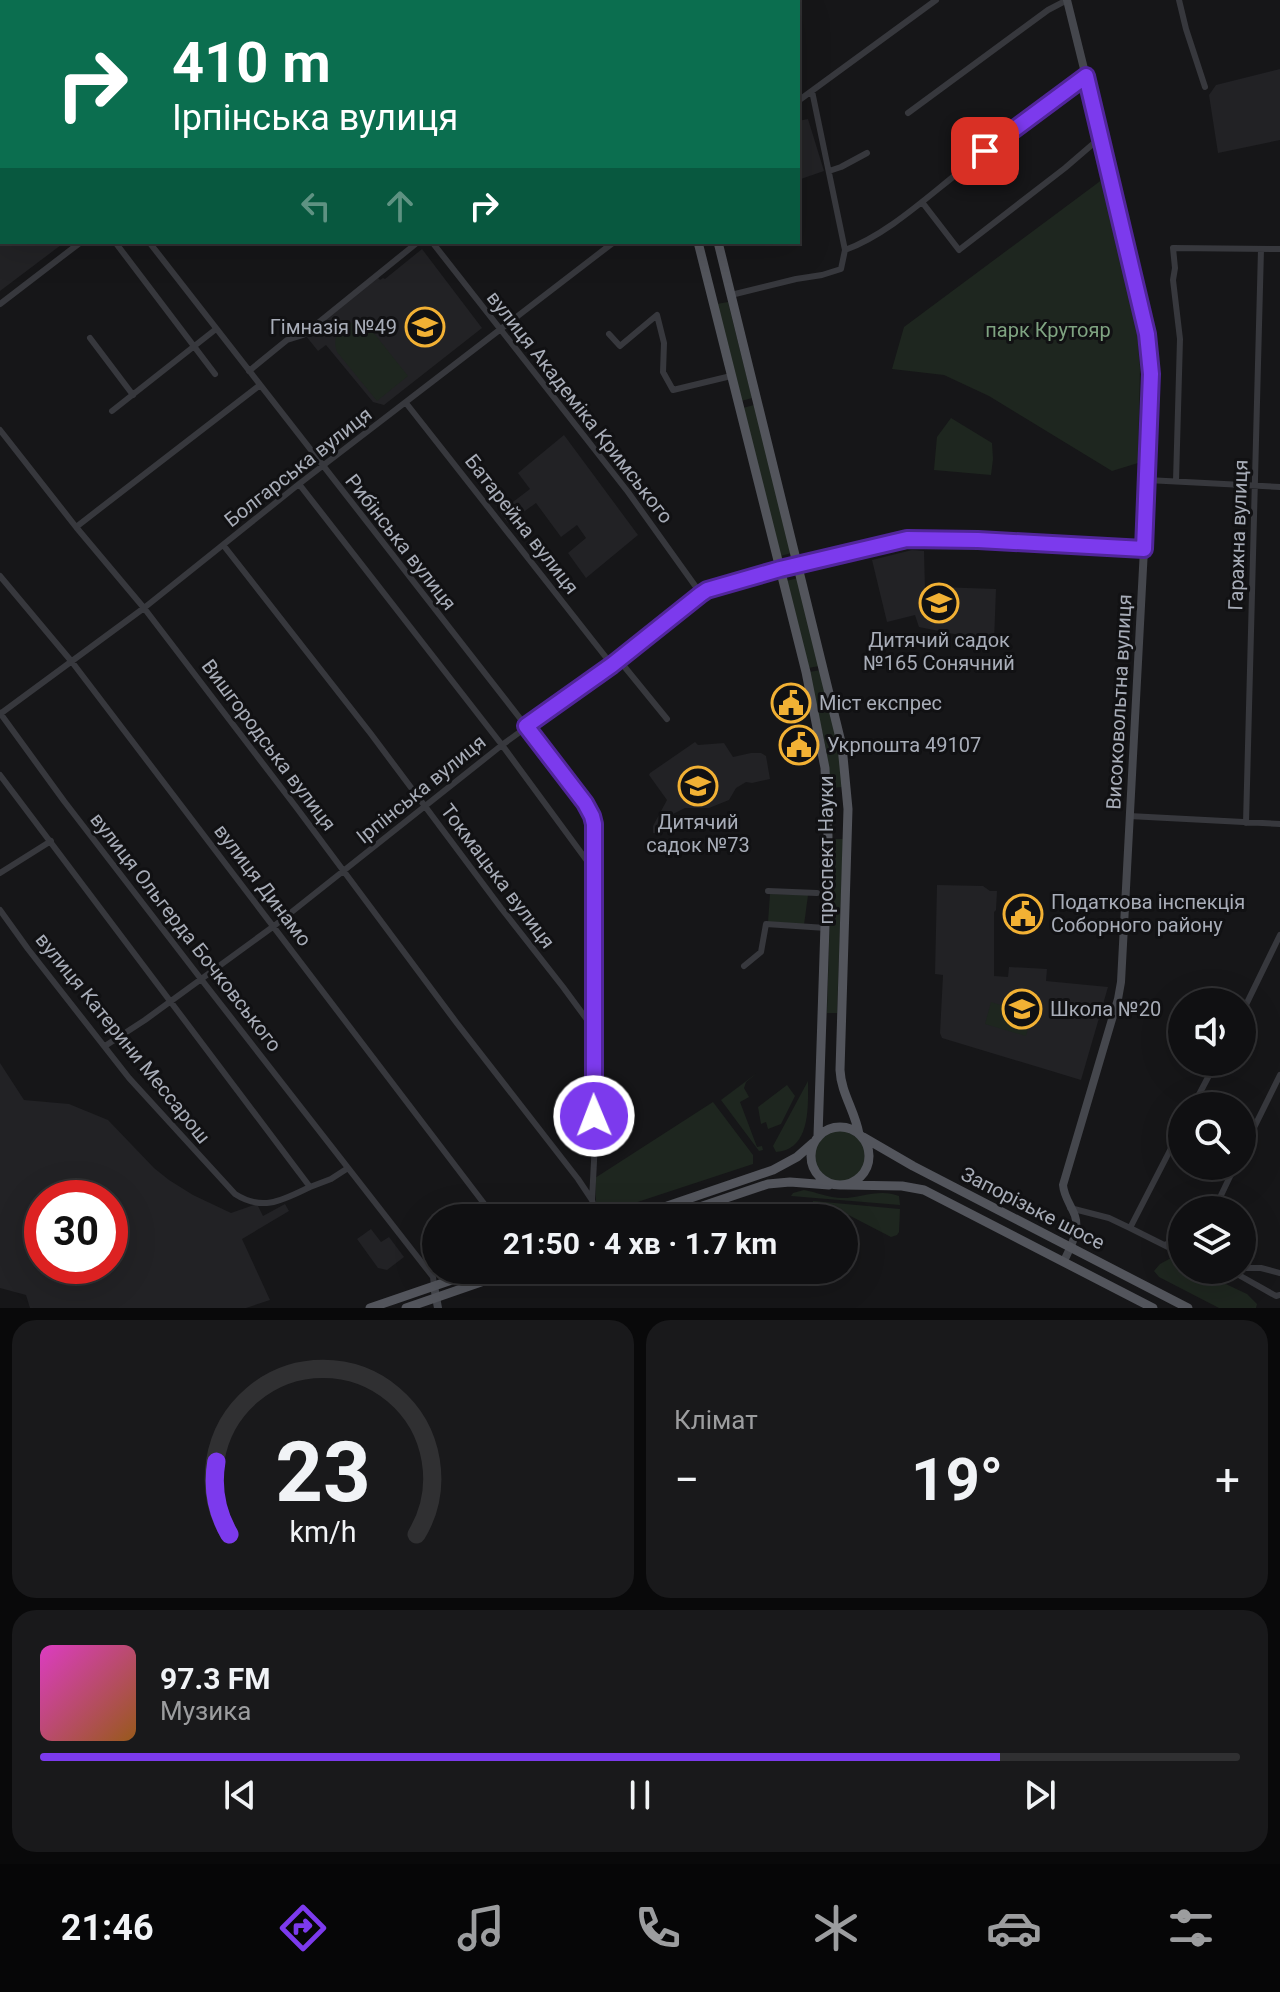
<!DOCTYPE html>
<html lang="uk">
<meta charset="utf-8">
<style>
body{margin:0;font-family:Roboto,sans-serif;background:#19191b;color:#f1f3f6;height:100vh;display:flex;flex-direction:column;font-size:30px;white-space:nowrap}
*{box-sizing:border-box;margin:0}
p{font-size:26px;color:#9c9d9f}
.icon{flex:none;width:44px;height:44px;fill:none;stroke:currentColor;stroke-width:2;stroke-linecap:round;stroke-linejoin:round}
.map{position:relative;height:1308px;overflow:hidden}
.drawer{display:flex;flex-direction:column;gap:12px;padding:12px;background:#09090a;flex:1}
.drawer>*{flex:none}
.guide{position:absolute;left:0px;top:0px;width:800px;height:244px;box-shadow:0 8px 32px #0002,0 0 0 2px #303032;background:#0b6e4f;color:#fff;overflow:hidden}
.buttons{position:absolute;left:1168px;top:988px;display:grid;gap:16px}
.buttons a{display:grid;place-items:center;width:88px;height:88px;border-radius:50%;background:#101012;box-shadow:0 8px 32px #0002,0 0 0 2px #303032;font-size:40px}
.speed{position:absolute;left:24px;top:1180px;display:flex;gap:16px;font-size:40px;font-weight:700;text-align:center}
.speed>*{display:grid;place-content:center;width:104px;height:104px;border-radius:50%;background:#101012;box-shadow:0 8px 32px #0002,0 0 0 2px #303032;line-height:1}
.speed .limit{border:12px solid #d22;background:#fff;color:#111}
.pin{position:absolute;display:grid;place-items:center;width:68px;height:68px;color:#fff;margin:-34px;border-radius:16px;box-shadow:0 4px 12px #0006}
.me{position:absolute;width:88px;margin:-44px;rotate:359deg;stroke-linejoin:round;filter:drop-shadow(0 0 6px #0008)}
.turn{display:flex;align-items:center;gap:28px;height:168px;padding:0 40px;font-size:36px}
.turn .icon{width:104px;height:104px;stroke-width:2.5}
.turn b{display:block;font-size:56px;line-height:68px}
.lanes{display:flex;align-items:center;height:76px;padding:0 40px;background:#0003;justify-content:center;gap:40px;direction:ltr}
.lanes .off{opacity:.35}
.big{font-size:60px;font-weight:700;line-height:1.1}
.drawer .widget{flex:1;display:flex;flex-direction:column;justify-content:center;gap:12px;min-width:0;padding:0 28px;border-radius:24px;background:#19191b}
.drawer .dial{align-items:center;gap:0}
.dial svg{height:208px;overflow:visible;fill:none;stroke:#303032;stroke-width:7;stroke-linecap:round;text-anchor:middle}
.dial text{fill:#f1f3f6;stroke:none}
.song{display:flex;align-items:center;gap:24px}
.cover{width:96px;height:96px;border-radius:12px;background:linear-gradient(135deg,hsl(310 70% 55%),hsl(30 70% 35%))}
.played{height:8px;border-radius:4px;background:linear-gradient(90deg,#7c3aed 80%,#303032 80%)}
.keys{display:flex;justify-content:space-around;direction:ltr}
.heat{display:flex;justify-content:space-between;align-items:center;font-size:44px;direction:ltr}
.drawer .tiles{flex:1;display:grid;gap:12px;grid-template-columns:1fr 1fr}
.widget:last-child{grid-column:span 2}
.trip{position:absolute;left:422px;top:1204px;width:436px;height:80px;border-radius:40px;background:#101012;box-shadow:0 8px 32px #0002,0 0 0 2px #303032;font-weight:700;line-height:80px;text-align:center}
.menu{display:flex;height:128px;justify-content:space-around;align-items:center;background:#060607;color:#9c9d9f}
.menu .icon{width:56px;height:56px}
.menu .selected{color:#7c3aed}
.menu b{font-size:36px;color:#f1f3f6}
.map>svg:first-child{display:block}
.built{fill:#222225;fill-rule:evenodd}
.green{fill:#1e261f}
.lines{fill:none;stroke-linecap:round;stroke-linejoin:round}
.street{stroke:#37383d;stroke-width:6}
.secondary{stroke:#45474d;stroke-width:8}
.primary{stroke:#53555c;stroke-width:9}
.route-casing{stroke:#51269a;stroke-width:20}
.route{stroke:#7c3aed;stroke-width:14}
.labels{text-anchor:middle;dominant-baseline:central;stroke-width:6;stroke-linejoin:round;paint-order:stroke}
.poi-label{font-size:20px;fill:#a8adb8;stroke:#111113;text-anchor:start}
.park-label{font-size:20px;fill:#7fa381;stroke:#111113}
.street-label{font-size:20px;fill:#a8adb8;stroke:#111113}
</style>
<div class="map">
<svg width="1280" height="1308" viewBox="0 0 1280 1308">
<rect width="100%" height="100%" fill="#161618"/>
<!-- built -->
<path class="built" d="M0,0H369L370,2H2V242H65L0,291Z
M1280,69V140L1218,153L1209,95L1216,85Z
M808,119L824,171L798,180V121Z
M422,249L482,328L384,405L373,402L326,345L318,351L306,336L378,278L380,280L383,278L385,279Z
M564,435L638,535L586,578L568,553L586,538L577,525L561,537L536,503L508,523L500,512L530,489L518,473Z
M912,550L924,551L925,590L939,591V587L996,589L994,642L919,627L915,615L887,622L872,560Z
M695,742L698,745L724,743L733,757L751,753H761L766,756L770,779L752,783L746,782L736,788L729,800L709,808H685L673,814L662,822L659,827V833H653V826L667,800L649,775L650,773Z
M937,885L983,886L990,891H997L996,910L994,912V976L1008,977L1009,967L1047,969L1046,981L1108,987L1081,1080L942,1038L940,1033L943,975L935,974Z
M0,1063L24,1100L69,1104L108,1120L154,1168L169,1180L193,1195L231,1213L257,1204L263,1216L285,1204L289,1211L242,1239L270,1300L246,1308H30L26,1295L0,1288ZM42,1198H110V1266H42Z
M371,1229L381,1242L389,1237L404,1257L387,1270L378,1268L357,1239Z"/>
<!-- green -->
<path class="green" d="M1103,179L1137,331L1140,368L1138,463L1112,471L989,396L944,375L892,369L904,327Z
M728,302L752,398L741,401L717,304Z
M356,322L369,327L408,376L377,401L337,352C331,336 341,324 356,322Z
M754,405L792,553L780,556L743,408Z
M951,418L992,443L993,459L991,475L934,470L937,437Z
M798,578L819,666L808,668L786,581Z
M821,670L839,746L843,787L830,788L826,749L809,672Z
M832,839H843L837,1013H827Z
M770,894L808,895L804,925L768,922Z
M991,1002L1032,1014L1026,1036L985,1024Z
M757,1073L746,1082L744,1088L749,1097L740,1102L757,1147L762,1146L763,1150L759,1151L721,1100Z
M808,1081C808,1106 811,1150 776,1152L773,1146Z
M787,1085L795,1096L781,1124L768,1129L766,1122L761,1124L758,1107Z
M713,1102L753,1155V1164L601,1214L596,1202L595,1178Z
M815 1156a25 25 0 1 1 50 0a25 25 0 1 1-50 0Z
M804,1190C816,1192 829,1198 842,1198C861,1198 880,1188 899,1196L900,1205L791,1196L793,1193Z
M813,1201L900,1209L899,1232L897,1235L891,1237L833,1207L813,1205Z
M1171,1258L1182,1262V1270H1196L1247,1294L1257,1304L1256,1308H1219L1159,1277L1154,1271L1160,1264Z"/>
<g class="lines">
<!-- street -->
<path class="street" d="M468,0L469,2
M1179,0L1186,29L1205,87
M394,2L397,0
M812,91L845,250
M798,101L936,0
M908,113L1048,10L1067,0
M829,171L841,167L867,153
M922,202L959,250L1065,168L1101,137
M115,242L215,374
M149,242L526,726L592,816L594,824L596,873L593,1007L595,1142L592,1200
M432,242L628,492L701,594
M731,295L796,279L822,275L841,269L845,250C889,234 930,194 967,166C1006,135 1046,105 1086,76
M0,304L81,242
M609,334L620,346L657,315L664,343L663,372L673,390L731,376
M90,338L133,395
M249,371L287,340L303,335L418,242
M406,403L612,665
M112,411L216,329
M0,430L76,527L144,608L296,807L456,1022L578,1179L592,1200L597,1218
M1147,480L1280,487
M1176,481L1180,339L1173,280L1175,268L1173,248L1280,249
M299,484L502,745L596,873
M76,527L260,385
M224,546L371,734L501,908L563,987L588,1021L590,1030
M0,576L72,662L495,1218
M619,660L667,719
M0,713L64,801L201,979L433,1277L434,1286
M0,714L144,608L299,484L614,242
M0,775L310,1187L331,1179L348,1168
M1129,816L1280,824
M1246,823L1261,249
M0,873L51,841
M768,891L817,893
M0,910L28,949L129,1078L235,1194C263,1212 283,1200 310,1187
M744,966L761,952L766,924L826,928
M1242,1013L1280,935
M105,1046L145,1020L274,926L502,745L612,665L651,633L707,590L780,569L907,539L978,540L1144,549
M1193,1106L1216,1062
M1242,1152L1280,1075
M1070,1208L1109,1218L1130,1228L1182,1127
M1214,1210L1235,1166
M1130,1228L1164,1245L1182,1240
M1164,1245L1182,1254
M1242,1268H1261L1280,1273
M1224,1270L1237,1274L1276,1296L1280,1295"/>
<!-- secondary -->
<path class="secondary" d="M1064,1261C1070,1248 1080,1231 1075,1216C1071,1205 1064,1197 1063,1185L1118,999L1121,982L1144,549L1151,361L1147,334L1136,279L1067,0
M434,1286L438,1308"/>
<!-- primary -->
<path class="primary" d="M637,0L638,2
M657,0L658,2
M698,242L806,672L825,768L828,836L818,1136
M718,242L842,746L848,809L840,1070C841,1093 855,1111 859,1134
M811 1156a29 29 0 1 1 58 0a29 29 0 1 1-58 0Z
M863,1137L913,1166L1188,1308
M844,1185L902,1186L924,1190L1153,1308
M632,1218L773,1170L797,1157L813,1143
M667,1218L768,1184L790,1182L829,1185
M370,1308L481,1270
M406,1308L516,1270"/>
</g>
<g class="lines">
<defs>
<path id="route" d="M594,1116V824L592,816L585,803L526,726L612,665L701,594L707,590L780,569L907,539L978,540L1144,549L1151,374L1147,334L1086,76L985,151"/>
</defs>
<!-- route casing -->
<use href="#route" class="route-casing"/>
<!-- route -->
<use href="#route" class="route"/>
</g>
<!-- icons -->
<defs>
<symbol id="school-ring" viewBox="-11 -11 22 22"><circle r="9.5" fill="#111113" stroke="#f2b134" stroke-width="1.5"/><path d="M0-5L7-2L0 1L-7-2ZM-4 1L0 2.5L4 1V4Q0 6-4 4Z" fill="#f2b134"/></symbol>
<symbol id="civic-ring" viewBox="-11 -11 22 22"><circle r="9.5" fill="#111113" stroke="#f2b134" stroke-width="1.5"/><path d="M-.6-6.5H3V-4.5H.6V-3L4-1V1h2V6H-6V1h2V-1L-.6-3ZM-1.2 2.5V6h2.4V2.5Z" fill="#f2b134"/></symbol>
</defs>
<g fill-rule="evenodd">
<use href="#school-ring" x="403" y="305" width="44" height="44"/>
<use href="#school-ring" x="917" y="581" width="44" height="44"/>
<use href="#civic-ring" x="769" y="681" width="44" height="44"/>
<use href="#civic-ring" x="777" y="723" width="44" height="44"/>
<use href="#school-ring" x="676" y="764" width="44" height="44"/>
<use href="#civic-ring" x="1001" y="892" width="44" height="44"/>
<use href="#school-ring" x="1000" y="987" width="44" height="44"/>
</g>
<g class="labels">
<!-- poi labels -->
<g class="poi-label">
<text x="397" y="327" text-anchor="end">Гімназія №49</text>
<text x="939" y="640" text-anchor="middle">Дитячий садок<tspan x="939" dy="23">№165 Сонячний</tspan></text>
<text x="819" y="703">Міст експрес</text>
<text x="827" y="745">Укрпошта 49107</text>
<text x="698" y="822" text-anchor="middle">Дитячий<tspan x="698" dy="23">садок №73</tspan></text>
<text x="1051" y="902">Податкова інспекція<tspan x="1051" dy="23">Соборного району</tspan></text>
<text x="1050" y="1009">Школа №20</text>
</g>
<!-- park labels -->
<g class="park-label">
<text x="1048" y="330">парк Крутояр</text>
</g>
<!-- street labels -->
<g class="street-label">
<text transform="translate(580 407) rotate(52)">вулиця Академіка Кримського</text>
<text transform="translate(298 467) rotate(-38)">Болгарська вулиця</text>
<text transform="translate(522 524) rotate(52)">Батарейна вулиця</text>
<text transform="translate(1238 535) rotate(-88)">Гаражна вулиця</text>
<text transform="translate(401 542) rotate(52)">Рибінська вулиця</text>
<text transform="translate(1119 702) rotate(-87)">Високовольтна вулиця</text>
<text transform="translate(269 745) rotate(53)">Вишгородська вулиця</text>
<text transform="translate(421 789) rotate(-39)">Ірпінська вулиця</text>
<text transform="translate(826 850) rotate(-90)">проспект Науки</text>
<text transform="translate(498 876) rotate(53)">Токмацька вулиця</text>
<text transform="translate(263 885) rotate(53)">вулиця Динамо</text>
<text transform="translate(186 932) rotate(52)">вулиця Ольгерда Бочковського</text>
<text transform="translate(123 1038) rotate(51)">вулиця Катерини Мессарош</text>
<text transform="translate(1033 1208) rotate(27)">Запорізьке шосе</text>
</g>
</g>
</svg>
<div class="buttons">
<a><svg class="icon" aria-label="sound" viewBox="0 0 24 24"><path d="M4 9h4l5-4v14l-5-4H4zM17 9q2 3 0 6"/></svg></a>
<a><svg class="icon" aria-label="search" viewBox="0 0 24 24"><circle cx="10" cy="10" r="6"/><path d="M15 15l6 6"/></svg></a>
<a><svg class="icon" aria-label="layers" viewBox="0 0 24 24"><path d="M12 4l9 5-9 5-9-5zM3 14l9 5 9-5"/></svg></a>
</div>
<div class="speed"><div class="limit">30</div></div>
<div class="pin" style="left:985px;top:151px;background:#d93025"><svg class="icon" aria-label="arrive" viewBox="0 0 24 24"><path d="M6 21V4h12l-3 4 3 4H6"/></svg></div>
<svg class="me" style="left:594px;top:1116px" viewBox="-20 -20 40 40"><circle r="17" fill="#7c3aed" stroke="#fff" stroke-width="3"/><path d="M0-11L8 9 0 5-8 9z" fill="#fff"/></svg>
<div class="trip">21:50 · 4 хв · 1.7 km</div>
<div class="guide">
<div class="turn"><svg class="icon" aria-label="right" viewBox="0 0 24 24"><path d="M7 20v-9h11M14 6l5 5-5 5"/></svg><div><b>410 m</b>Ірпінська вулиця</div></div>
<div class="lanes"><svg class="icon off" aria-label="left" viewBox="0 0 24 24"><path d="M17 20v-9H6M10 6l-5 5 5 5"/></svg><svg class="icon off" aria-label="ahead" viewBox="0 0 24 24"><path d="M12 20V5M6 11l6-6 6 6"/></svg><svg class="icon" aria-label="right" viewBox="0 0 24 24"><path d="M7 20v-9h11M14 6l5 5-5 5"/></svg></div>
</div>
</div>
<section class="drawer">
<div class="tiles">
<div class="widget dial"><svg viewBox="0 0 100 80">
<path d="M14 69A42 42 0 1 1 86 69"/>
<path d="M14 69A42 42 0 0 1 9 41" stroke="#7c3aed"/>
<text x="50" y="56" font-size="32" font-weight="700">23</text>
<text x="50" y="72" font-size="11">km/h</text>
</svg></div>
<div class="widget"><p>Клімат</p>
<div class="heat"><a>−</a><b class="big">19°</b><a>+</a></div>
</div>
<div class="widget">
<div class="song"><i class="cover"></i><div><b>97.3 FM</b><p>Музика</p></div></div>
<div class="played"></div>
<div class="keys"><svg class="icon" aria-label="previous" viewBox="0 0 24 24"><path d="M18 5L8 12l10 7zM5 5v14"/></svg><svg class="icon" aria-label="pause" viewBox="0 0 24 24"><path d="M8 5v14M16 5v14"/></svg><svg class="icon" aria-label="next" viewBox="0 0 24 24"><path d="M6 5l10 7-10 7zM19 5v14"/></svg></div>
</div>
</div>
</section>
<nav class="menu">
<b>21:46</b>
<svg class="icon selected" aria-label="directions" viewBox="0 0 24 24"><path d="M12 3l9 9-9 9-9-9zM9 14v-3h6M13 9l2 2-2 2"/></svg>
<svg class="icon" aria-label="music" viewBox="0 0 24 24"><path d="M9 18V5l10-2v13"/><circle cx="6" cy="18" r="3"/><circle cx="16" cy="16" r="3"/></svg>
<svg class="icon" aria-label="phone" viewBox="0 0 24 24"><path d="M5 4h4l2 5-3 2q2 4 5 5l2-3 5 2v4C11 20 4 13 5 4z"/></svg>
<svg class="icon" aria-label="climate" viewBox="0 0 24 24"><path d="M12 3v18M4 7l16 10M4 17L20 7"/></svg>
<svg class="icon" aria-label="car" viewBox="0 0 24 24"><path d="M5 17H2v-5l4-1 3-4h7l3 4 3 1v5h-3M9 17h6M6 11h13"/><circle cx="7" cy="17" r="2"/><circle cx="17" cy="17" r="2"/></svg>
<svg class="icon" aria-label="filters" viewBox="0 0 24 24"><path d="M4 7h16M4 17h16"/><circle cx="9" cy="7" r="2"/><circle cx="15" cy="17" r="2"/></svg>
</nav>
